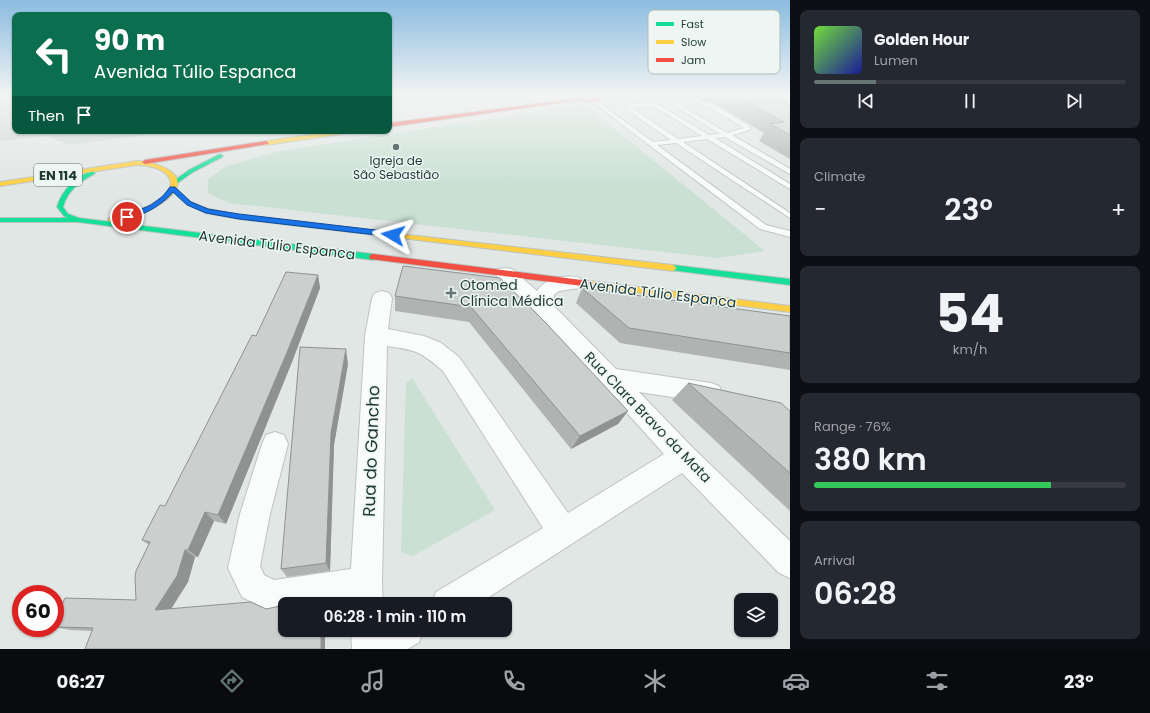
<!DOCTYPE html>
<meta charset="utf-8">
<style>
body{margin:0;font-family:Poppins,sans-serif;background:#242831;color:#f1f3f6;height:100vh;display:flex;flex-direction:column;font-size:15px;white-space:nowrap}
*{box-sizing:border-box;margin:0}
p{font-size:13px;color:#9ea1a6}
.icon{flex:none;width:22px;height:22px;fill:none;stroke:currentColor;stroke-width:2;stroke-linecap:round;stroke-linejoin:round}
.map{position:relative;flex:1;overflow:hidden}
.panel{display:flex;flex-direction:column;gap:10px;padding:10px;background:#0d0f14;width:360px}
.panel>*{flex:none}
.banner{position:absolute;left:12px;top:12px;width:380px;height:122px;border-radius:8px;box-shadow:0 1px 3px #0004;background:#0b6e4f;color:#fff;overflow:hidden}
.fabs{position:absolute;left:734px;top:593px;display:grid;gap:8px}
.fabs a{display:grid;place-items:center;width:44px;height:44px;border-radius:8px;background:#171b24;box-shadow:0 1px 3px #0004;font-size:20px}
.speed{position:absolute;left:12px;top:585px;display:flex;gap:8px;font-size:20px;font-weight:700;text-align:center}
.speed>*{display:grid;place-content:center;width:52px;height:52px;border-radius:50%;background:#171b24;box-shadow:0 1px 3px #0004;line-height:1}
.speed .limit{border:6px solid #d22;background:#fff;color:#111}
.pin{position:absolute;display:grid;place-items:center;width:34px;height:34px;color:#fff;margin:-17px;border:2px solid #fff;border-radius:50%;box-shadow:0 1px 4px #0007}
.me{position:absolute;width:44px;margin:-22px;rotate:277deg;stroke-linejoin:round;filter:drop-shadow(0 0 3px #0008)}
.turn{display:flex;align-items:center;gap:14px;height:84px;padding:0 16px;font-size:18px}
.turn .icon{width:52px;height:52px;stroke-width:2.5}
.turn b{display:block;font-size:28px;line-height:34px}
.then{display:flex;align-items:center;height:38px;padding:0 16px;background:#0003;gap:8px;font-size:15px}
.big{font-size:30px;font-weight:600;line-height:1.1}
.panel .tile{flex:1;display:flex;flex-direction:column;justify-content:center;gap:6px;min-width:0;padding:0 14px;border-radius:8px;background:#242831}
.panel .dial{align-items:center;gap:0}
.dial b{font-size:52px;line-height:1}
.song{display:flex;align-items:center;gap:12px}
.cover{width:48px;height:48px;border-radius:6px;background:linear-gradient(135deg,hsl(100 70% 55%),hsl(240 70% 35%))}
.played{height:4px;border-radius:2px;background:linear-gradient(90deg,#637673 20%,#363941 20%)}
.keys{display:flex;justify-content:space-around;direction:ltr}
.heat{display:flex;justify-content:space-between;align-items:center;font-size:22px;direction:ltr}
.charge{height:6px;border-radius:3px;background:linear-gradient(90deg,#34c759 76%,#363941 0)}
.trip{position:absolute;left:278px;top:597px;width:234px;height:40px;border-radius:8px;background:#171b24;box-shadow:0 1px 3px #0004;font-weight:600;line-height:40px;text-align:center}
.dock{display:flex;height:64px;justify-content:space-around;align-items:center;background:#090b0e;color:#9ea1a6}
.dock .icon{width:28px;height:28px}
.dock .selected{color:#637673}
.dock b{font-size:18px;color:#f1f3f6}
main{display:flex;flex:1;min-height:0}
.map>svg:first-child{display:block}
.built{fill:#ced8d5}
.green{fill:#c9e0d3}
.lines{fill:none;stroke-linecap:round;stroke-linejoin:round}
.lane-casing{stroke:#bec4c2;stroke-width:2}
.street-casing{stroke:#bec4c2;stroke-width:2}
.fast-casing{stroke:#bbc3c2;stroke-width:2}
.slow-casing{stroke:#bbc3c2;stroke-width:2}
.jam-casing{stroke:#bbc3c2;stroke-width:2}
.lane{fill:#fafbfb;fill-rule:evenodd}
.street{fill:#fafbfb;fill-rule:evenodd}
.fast{fill:#16e098;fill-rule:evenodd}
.slow{fill:#ffcf43;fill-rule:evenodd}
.jam{fill:#f24e42;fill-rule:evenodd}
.wall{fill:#afb3b2}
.shaded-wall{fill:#8e9291}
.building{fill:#cbd0cf;stroke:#8e9291}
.route{fill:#1a73e8;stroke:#114b97}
.poi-dot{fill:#637673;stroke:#eef6f3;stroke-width:1.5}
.labels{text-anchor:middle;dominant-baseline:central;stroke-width:3;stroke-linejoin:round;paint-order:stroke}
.far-poi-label{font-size:12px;fill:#1f3935;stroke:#eef6f3}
.shield{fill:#eef6f3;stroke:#5d726e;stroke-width:1}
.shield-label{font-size:13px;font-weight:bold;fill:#1f3935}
.street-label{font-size:14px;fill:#1f3935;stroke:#eef6f3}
.poi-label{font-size:14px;fill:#1f3935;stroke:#eef6f3;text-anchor:start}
.near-street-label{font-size:17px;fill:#1f3935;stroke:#eef6f3}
.key{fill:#eef6f3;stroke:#b0bdba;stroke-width:1}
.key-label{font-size:11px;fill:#1f3935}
</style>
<main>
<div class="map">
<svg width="790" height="649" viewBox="0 0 790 649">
<rect width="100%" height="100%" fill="#e1e7e5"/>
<!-- built -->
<path class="built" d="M0,95H15V131H175L70,145L46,136L0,141Z
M389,95H439L389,102Z"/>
<!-- green -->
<path class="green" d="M584,104L765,251L717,258L229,203L208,193V179L227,166L280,151Z
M412,378L495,510L413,556L401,552L406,383Z"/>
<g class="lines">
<defs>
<path id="lane" d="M692,98L713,104L748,125L751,129L750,130L732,135L790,169V174L725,137L715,138L790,184V189L707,139L683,142L790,213V218L676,143L657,145L766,225L790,231V237L760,229L591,101L596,100L653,142L671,140L627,110V105L649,102L661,106L709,135L720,134L672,104L681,99ZM692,101L709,107L744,128L727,133L679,104L684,102ZM649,106L657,108L702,136L678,139L632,108Z"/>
<path id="street" d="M505,268L512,269L537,291C545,278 566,274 580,278L583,283L580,288L559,291L554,295L553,305L616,369L711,383L719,386L723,393L719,400L711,403L639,392L693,448L790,541V578L779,573L682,473L478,604H432L436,592L543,528L443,371C420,351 416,350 387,346L382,583L383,604H351V601L330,604H285V610L272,612L242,597L228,568L240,514L262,444L266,435L275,432L284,435L288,444L270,514L260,566L264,575L274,580L351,569L365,336L372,298L375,293L382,291L389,293L392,298L388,329L424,336L441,343L459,357L568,513L664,454L536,312L498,279L496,274L498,269Z
M351,630H424L419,642L408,649H352Z"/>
<path id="fast" d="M220,154L223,156L222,157L193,172L176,184L171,183L189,170Z
M92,171L95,173L94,174C79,182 68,190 63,207L68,214L79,218L373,254L377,257L373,260L78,222H0V218H67L64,216L57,207C62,190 75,177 92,171Z
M172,186L191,202L208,209L239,215L385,232L389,234L385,236L239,219L206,213L187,204L170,189V187Z
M673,265L790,279V285L670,270L669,268L670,266Z"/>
<path id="slow" d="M338,131H353L350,133L266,145L263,143L266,141Z
M137,161C159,162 197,176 166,200C151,212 131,218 112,222L108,220L109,218C126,215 143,210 157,201C187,181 162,165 137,165L0,186V182Z
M382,232L673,265L677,268L673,271L385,236L381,234Z
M590,281L790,306V312L587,286L586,284L587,282Z"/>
<path id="jam" d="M597,96L599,97L600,101L589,102L581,100L389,127V123L581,98L589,100L595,99V97Z
M266,141L269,143L268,144L145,164L142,162L145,160Z
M373,254L590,281L594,284L590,287L370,259L369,257L370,255Z"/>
</defs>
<!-- lane casing -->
<use href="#lane" class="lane-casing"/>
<!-- street casing -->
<use href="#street" class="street-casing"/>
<!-- fast casing -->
<use href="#fast" class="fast-casing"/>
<!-- slow casing -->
<use href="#slow" class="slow-casing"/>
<!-- jam casing -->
<use href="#jam" class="jam-casing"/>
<!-- lane -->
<use href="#lane" class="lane"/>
<!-- street -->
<use href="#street" class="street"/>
<!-- fast -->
<use href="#fast" class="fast"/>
<!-- slow -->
<use href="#slow" class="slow"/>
<!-- jam -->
<use href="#jam" class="jam"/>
</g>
<!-- wall -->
<path class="wall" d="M693,95H768L790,105V159L759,141L764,133L714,103L700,99Z
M318,275L320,288L292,362L226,524L214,521L198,557H195L188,582L171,608L285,630H325V649H329H85L92,631L70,630L55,627V620L136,600L149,545L142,540L165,506L256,336Z
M500,278L628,411L618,424L571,449L469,322L395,311V296Z
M582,288L790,316V370L620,343L576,303Z
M348,364L334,445L330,571L287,577L281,569Z
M688,383L790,411V511L672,400Z"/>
<!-- shaded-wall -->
<path class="shaded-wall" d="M318,275L320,288L292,362L226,524L218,515Z
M346,349L348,364L334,445L330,571L326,563L331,433Z
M628,411L618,424L571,449L580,436Z
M205,512L214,521L198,557L188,550Z
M185,550L195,557L188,582L168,614L155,610Z
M321,630H325V649H321Z"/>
<!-- building -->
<path class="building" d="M736,95H768L790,105V135L770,124L784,122Z
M403,266L500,278L545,322L628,411L580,436L471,307L395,296Z
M286,272L318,275L288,350L218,515L205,512L188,550H185L177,576L155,610L251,602L266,609L280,606L281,600H322V604H285V630H321V649H85L93,628L55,627V620L65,598L136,600L135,578L136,571L150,542L142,540L160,505L165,506L252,335L256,336Z
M582,288L790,316V353L629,328Z
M300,347L346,349L331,433L326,563L281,569Z
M688,383L781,403L790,411V473Z"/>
<!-- sky -->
<linearGradient id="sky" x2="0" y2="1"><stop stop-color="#8bbce1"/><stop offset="0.51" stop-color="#f2f4f3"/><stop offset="1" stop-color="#f2f4f3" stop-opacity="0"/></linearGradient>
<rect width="790" height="186" fill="url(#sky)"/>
<!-- route -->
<path class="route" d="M170,187H175L191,202L208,209L239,214L393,232L397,235L393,237L239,219L206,213L187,205L173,192C165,203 138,220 124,218L123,217L151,205L163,196Z"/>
<!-- markers -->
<g class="poi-dot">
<circle cx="396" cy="147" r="4"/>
<path d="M449 287h4v4h4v4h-4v4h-4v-4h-4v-4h4z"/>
</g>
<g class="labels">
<!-- far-poi labels -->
<g class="far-poi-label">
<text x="396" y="160">Igreja de<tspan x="396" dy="14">São Sebastião</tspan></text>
</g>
<!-- shield labels -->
<rect class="shield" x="34" y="164" width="48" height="22" rx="3"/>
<g class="shield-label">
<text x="58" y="175">EN 114</text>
</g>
<!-- street labels -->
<g class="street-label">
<text transform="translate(277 245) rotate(7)">Avenida Túlio Espanca</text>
<text transform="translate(658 293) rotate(7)">Avenida Túlio Espanca</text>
<text transform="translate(648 417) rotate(46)">Rua Clara Bravo da Mata</text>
</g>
<!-- poi labels -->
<g class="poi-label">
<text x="460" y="285">Otomed<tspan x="460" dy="16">Clínica Médica</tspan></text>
</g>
<!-- near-street labels -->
<g class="near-street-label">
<text transform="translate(371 451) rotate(-88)">Rua do Gancho</text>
</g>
</g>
<!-- legend -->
<rect x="648" y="10" width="132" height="64" rx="6" class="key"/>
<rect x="656" y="22" width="18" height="4" fill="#16e098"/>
<rect x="656" y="40" width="18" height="4" fill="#ffcf43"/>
<rect x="656" y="58" width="18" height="4" fill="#f24e42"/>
<g class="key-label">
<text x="681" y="28">Fast</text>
<text x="681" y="46">Slow</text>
<text x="681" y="64">Jam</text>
</g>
</svg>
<div class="fabs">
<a><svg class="icon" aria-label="layers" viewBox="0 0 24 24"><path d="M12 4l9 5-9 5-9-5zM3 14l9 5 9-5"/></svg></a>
</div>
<div class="speed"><div class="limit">60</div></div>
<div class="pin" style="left:127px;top:217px;background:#d93025"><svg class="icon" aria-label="arrive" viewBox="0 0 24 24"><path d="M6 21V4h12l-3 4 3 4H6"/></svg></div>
<svg class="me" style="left:393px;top:235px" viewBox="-20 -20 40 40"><path d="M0-17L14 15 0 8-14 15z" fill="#1a73e8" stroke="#fff" stroke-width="4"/></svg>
<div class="trip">06:28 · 1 min · 110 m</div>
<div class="banner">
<div class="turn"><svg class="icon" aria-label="left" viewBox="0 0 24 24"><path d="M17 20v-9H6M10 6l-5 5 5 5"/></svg><div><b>90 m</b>Avenida Túlio Espanca</div></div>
<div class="then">Then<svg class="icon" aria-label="arrive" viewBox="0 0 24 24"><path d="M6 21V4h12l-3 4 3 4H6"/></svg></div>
</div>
</div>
<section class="panel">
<div class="tile">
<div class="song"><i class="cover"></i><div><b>Golden Hour</b><p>Lumen</p></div></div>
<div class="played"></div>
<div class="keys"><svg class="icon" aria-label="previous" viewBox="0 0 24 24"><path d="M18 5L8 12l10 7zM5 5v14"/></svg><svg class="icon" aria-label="pause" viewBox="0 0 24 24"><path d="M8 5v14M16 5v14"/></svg><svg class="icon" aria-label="next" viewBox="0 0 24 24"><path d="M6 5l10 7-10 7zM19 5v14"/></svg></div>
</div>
<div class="tile"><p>Climate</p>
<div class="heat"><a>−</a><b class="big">23°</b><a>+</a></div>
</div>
<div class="tile dial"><b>54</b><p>km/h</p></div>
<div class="tile"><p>Range · 76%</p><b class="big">380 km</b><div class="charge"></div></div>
<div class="tile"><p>Arrival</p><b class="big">06:28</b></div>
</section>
</main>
<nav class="dock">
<b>06:27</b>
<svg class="icon selected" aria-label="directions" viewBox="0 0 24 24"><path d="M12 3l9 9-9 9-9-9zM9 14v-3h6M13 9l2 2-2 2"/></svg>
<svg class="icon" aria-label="music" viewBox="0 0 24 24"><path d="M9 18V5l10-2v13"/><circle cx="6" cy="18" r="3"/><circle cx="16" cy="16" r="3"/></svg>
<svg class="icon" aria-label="phone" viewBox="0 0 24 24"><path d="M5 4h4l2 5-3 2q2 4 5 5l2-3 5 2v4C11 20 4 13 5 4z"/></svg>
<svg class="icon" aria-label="climate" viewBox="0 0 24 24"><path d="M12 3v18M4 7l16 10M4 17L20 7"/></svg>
<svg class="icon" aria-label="car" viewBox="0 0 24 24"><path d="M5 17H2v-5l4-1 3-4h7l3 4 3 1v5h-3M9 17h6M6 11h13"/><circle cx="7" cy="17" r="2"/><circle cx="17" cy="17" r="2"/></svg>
<svg class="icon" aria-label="filters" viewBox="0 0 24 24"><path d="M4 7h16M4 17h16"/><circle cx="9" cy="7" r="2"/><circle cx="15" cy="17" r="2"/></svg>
<b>23°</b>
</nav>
